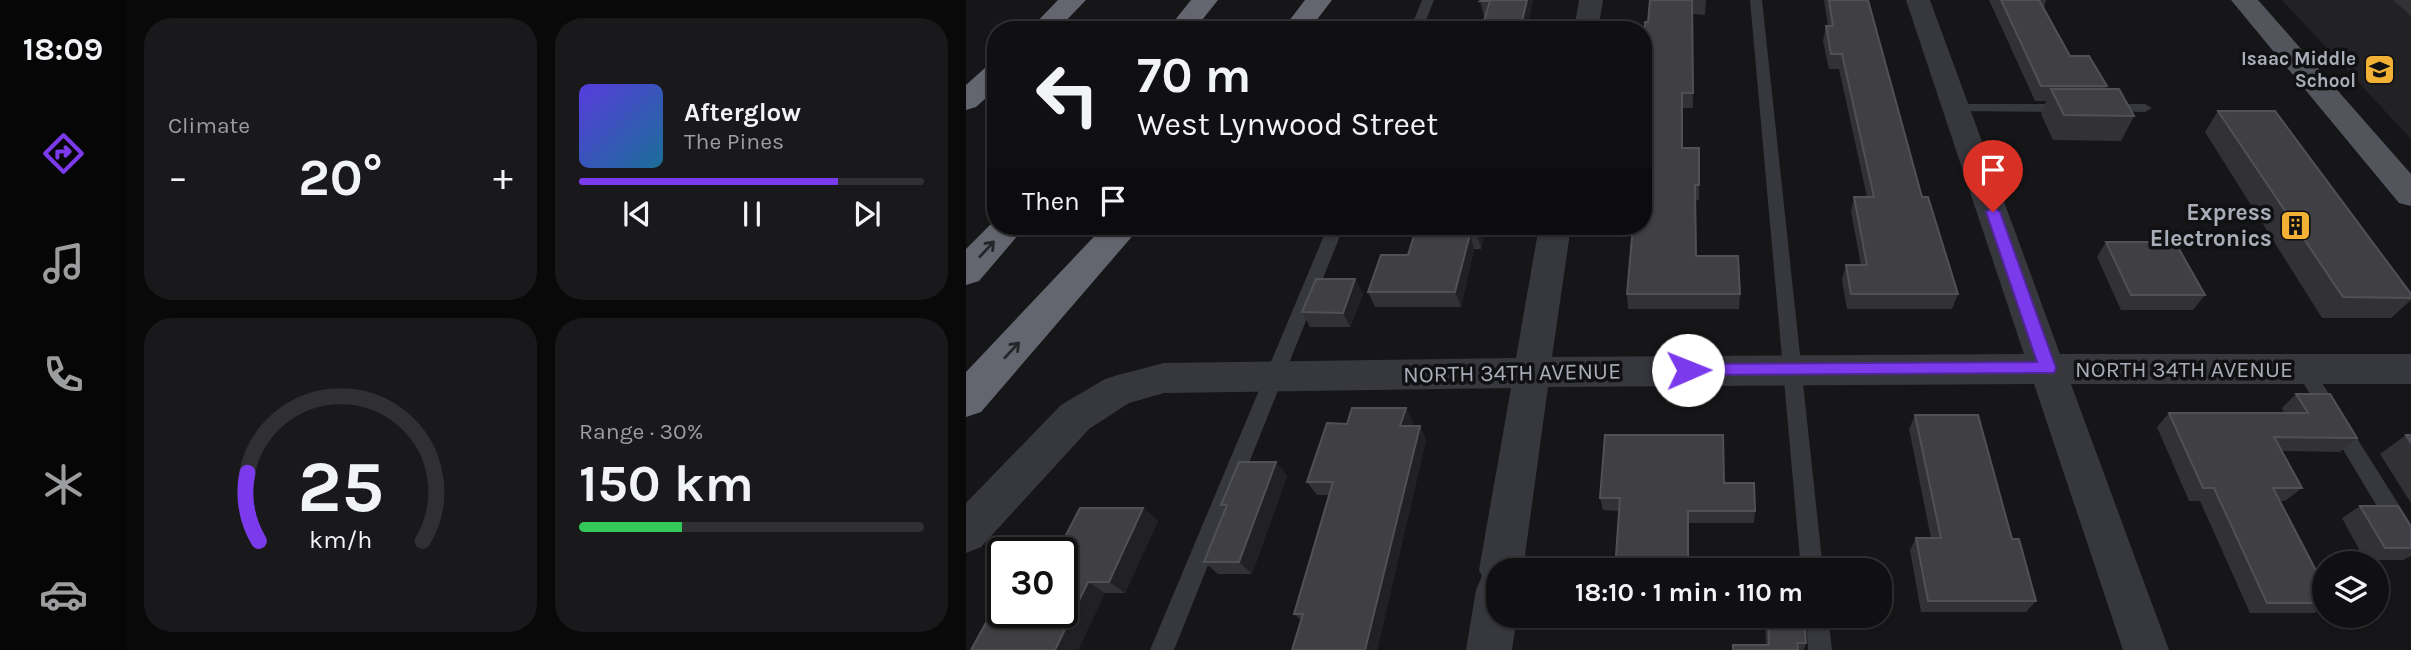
<!DOCTYPE html>
<meta charset="utf-8">
<style>
body{margin:0;font-family:Karla,sans-serif;background:#19191b;color:#f1f3f6;height:100vh;display:flex;flex-direction:column;font-size:26px;white-space:nowrap}
*{box-sizing:border-box;margin:0}
p{font-size:23px;color:#9c9d9f}
.icon{flex:none;width:38px;height:38px;fill:none;stroke:currentColor;stroke-width:2;stroke-linecap:round;stroke-linejoin:round}
.map{position:relative;flex:1;overflow:hidden}
.panel{display:flex;flex-direction:column;gap:18px;padding:18px;background:#09090a;width:840px}
.panel>*{flex:none}
.guide{position:absolute;left:21px;top:21px;width:665px;height:214px;border-radius:28px;box-shadow:0 2px 5px #0004,0 0 0 2px #303032;background:#101012;color:#f1f3f6;overflow:hidden}
.buttons{position:absolute;left:1346px;top:551px;display:grid;gap:14px}
.buttons a{display:grid;place-items:center;width:77px;height:77px;border-radius:50%;background:#101012;box-shadow:0 2px 5px #0004,0 0 0 2px #303032;font-size:35px}
.speed{position:absolute;left:21px;top:537px;display:flex;gap:14px;font-size:35px;font-weight:700;text-align:center}
.speed>*{display:grid;place-content:center;width:91px;height:91px;border-radius:50%;background:#101012;box-shadow:0 2px 5px #0004,0 0 0 2px #303032;line-height:1}
.speed .limit{border:4px solid #111;border-radius:10px;background:#fff;color:#111}
.pin{position:absolute;display:grid;place-items:center;width:60px;height:60px;color:#fff;margin:-72px -30px;border-radius:50% 50% 50% 0;rotate:-45deg;box-shadow:0 0 7px #0007}
.pin .icon{rotate:45deg}
.me{position:absolute;width:77px;margin:-38px;rotate:89deg;stroke-linejoin:round;filter:drop-shadow(0 0 5px #0008)}
.turn{display:flex;align-items:center;gap:24px;height:147px;padding:0 35px;font-size:32px}
.turn .icon{width:91px;height:91px;stroke-width:2.5}
.turn b{display:block;font-size:49px;line-height:60px}
.then{display:flex;align-items:center;height:66px;padding:0 35px;background:#0003;gap:14px;font-size:26px}
.big{font-size:52px;font-weight:700;line-height:1.1}
.panel .card{flex:1;display:flex;flex-direction:column;justify-content:center;gap:10px;min-width:0;padding:0 24px;border-radius:28px;background:#19191b}
.panel .dial{align-items:center;gap:0}
.dial svg{height:182px;overflow:visible;fill:none;stroke:#303032;stroke-width:7;stroke-linecap:round;text-anchor:middle}
.dial text{fill:#f1f3f6;stroke:none}
.song{display:flex;align-items:center;gap:21px}
.cover{width:84px;height:84px;border-radius:10px;background:linear-gradient(135deg,hsl(250 70% 55%),hsl(200 70% 35%))}
.played{height:7px;border-radius:4px;background:linear-gradient(90deg,#7c3aed 75%,#303032 75%)}
.keys{display:flex;justify-content:space-around;direction:ltr}
.heat{display:flex;justify-content:space-between;align-items:center;font-size:38px;direction:ltr}
.charge{height:10px;border-radius:5px;background:linear-gradient(90deg,#34c759 30%,#303032 0)}
.panel .tiles{flex:1;display:grid;gap:18px;grid-template-columns:repeat(2,1fr)}
.trip{position:absolute;left:520px;top:558px;width:406px;height:70px;border-radius:28px;background:#101012;box-shadow:0 2px 5px #0004,0 0 0 2px #303032;font-weight:700;line-height:70px;text-align:center}
main{display:flex;flex:1;min-height:0}
.menu{display:flex;flex-direction:column;width:126px;justify-content:space-around;align-items:center;background:#060607;color:#9c9d9f}
.menu .icon{width:49px;height:49px}
.menu .on{color:#7c3aed}
.menu b{font-size:32px;color:#f1f3f6}
.map>svg:first-child{display:block}
.built{fill:#222225}
.lines{fill:none;stroke-linecap:round;stroke-linejoin:round}
.service{fill:#37383d;fill-rule:evenodd}
.minor{fill:#37383d;fill-rule:evenodd}
.primary{fill:#53555c;fill-rule:evenodd}
.motorway{fill:#63666e;fill-rule:evenodd}
.wall{fill:#323236}
.shaded-wall{fill:#212124}
.building{fill:#3f3f44;stroke:#4f5156;stroke-width:2}
.oneway{stroke:#26262a}
.route{fill:#7c3aed;stroke:#51269a;stroke-width:2}
.labels{text-anchor:middle;dominant-baseline:central;stroke-width:7;stroke-linejoin:round;paint-order:stroke}
.far-poi-label{font-size:19px;font-weight:bold;fill:#a8adb8;stroke:#111113;text-anchor:end}
.poi-label{font-size:23px;font-weight:bold;fill:#a8adb8;stroke:#111113;text-anchor:end}
.street-label{font-size:23px;fill:#a8adb8;stroke:#111113}
</style>
<main>
<nav class="menu">
<b>18:09</b>
<svg class="icon on" aria-label="directions" viewBox="0 0 24 24"><path d="M12 3l9 9-9 9-9-9zM9 14v-3h6M13 9l2 2-2 2"/></svg>
<svg class="icon" aria-label="music" viewBox="0 0 24 24"><path d="M9 18V5l10-2v13"/><circle cx="6" cy="18" r="3"/><circle cx="16" cy="16" r="3"/></svg>
<svg class="icon" aria-label="phone" viewBox="0 0 24 24"><path d="M5 4h4l2 5-3 2q2 4 5 5l2-3 5 2v4C11 20 4 13 5 4z"/></svg>
<svg class="icon" aria-label="climate" viewBox="0 0 24 24"><path d="M12 3v18M4 7l16 10M4 17L20 7"/></svg>
<svg class="icon" aria-label="car" viewBox="0 0 24 24"><path d="M5 17H2v-5l4-1 3-4h7l3 4 3 1v5h-3M9 17h6M6 11h13"/><circle cx="7" cy="17" r="2"/><circle cx="17" cy="17" r="2"/></svg>
</nav>
<section class="panel">
<div class="tiles">
<div class="card"><p>Climate</p>
<div class="heat"><a>−</a><b class="big">20°</b><a>+</a></div>
</div>
<div class="card">
<div class="song"><i class="cover"></i><div><b>Afterglow</b><p>The Pines</p></div></div>
<div class="played"></div>
<div class="keys"><svg class="icon" aria-label="previous" viewBox="0 0 24 24"><path d="M18 5L8 12l10 7zM5 5v14"/></svg><svg class="icon" aria-label="pause" viewBox="0 0 24 24"><path d="M8 5v14M16 5v14"/></svg><svg class="icon" aria-label="next" viewBox="0 0 24 24"><path d="M6 5l10 7-10 7zM19 5v14"/></svg></div>
</div>
<div class="card dial"><svg viewBox="0 0 100 80">
<path d="M14 69A42 42 0 1 1 86 69"/>
<path d="M14 69A42 42 0 0 1 9 39" stroke="#7c3aed"/>
<text x="50" y="56" font-size="32" font-weight="700">25</text>
<text x="50" y="72" font-size="11">km/h</text>
</svg></div>
<div class="card"><p>Range · 30%</p><b class="big">150 km</b><div class="charge"></div></div>
</div>
</section>
<div class="map">
<svg width="1445" height="650" viewBox="0 0 1445 650">
<rect width="100%" height="100%" fill="#161618"/>
<!-- built -->
<path class="built" d="M1316,0H1445V139Z"/>
<g class="lines">
<!-- service -->
<path class="service" d="M456,0H468L456,30H444Z
M784,0H796L857,570H835Z
M990,104H1099L1106,108L1099,112L985,111V105Z
M1141,104H1179L1186,108L1179,112L1136,111V105Z
M362,226H378L208,650H184Z
M1338,362L1344,364L1445,524V553L1437,550L1332,374L1329,369L1332,364Z
M840,616H862L866,650H842Z"/>
<!-- minor -->
<path class="minor" d="M613,0H637L632,30H608Z
M940,0H964L1094,354H1445V384H1105L1203,650H1157L1068,384L582,387L557,570H532V616H551L546,650H500L510,590L516,576L513,570L545,388L198,393L163,403L123,429L15,547L0,553V503L95,405L139,379L152,375L198,363L550,358L573,226H605L586,357L1058,354Z"/>
<!-- primary -->
<path class="primary" d="M1265,0H1292L1445,174V206L1433,203Z"/>
<!-- motorway -->
<path class="motorway" d="M92,0H120L91,30H63Z
M225,0H252L228,30H201Z
M339,0H366L343,30H316Z
M30,64V89L10,107L0,110V85L20,67Z
M30,219V226H60L13,281L0,285V249Z
M138,226H175L15,412L0,417V372Z"/>
</g>
<!-- wall -->
<path class="wall" d="M567,0L560,29L518,16L514,1Z
M684,0H740L739,15L726,14L727,108H716V148H733V200H729L730,256L774,294L773,309H662L661,294L677,226Z
M858,0H902L956,197L992,294L986,309H881L876,280L880,265H895L885,212L888,197H901L873,69H863L857,41L860,26H862Z
M1023,0H1080L1078,8L1104,56L1141,86L1139,89L1168,116L1155,141L1087,140L1075,114L1080,101H1069Z
M1427,0H1445V16Z
M1252,111L1445,294V300L1425,318H1356L1239,132Z
M451,226H520L515,249H508L495,307H409L402,292L442,255Z
M1140,242L1239,295L1227,310H1155L1131,257Z
M389,279L397,294L384,327H344L336,312Z
M1330,394L1391,438L1374,452L1316,451L1336,488L1319,501H1314L1358,586V607L1348,613H1284L1234,501H1223L1191,427L1203,413H1318L1316,408Z
M949,415L1046,539L1070,601L1060,612H955L944,550L950,538H965L943,429Z
M447,422L446,426H454L460,440L411,650H326L335,620L328,614L363,495H351L341,482Z
M1440,435H1445V503L1414,454Z
M310,462L321,476L286,574H252L238,562L259,509L255,505Z
M758,483L789,511L788,523H722L653,511L637,510L634,498Z
M1394,506L1445,527V556L1437,560H1399L1376,518Z
M177,508L192,521L159,593H139L112,650H5L99,537Z
M649,616H722V617H649Z
M799,616H838L840,643L838,650H767V645H800Z"/>
<!-- shaded-wall -->
<path class="shaded-wall" d="M561,0H567L560,29L554,30Z
M513,226H520L515,249L511,234Z
M504,234L508,249L495,307L489,292Z
M389,279L397,294L384,327L377,313Z
M440,408L447,422L442,440L434,426Z
M454,426L460,440L411,650H399Z
M310,462L321,476L286,574L273,562Z
M177,508L192,521L159,593L143,582Z
M122,582L139,593L112,650H89Z"/>
<!-- building -->
<path class="building" d="M515,0H561L554,29L560,30H515L524,1H514Z
M684,0H726L727,93H716V148H733V185H729L730,256H772L774,294H661L667,226H677V72L679,22H682Z
M863,0H902L956,197H962L992,294H885L880,265H901L888,197H908L876,54H865L860,26H867Z
M1035,0H1073L1104,56H1123L1141,86H1075Z
M1085,89H1153L1168,116L1098,115Z
M1252,111H1309L1445,294V298L1377,297Z
M451,226H513L511,234H504L489,292H402L415,255H442Z
M1140,242H1209L1239,295H1165Z
M350,279H389L377,313L336,312Z
M1330,394H1364L1391,438L1308,437L1336,488H1307L1358,586V603H1301L1248,488H1237L1203,413H1342Z
M386,408H440L434,426H454L399,650H326L337,614H328L367,482H341L361,423L381,424Z
M949,415H1012L1046,539H1053L1070,601H962L950,538H975Z
M639,435H757L758,483H788L789,511H722V570H649L654,498H634Z
M1440,435H1445V443Z
M273,462H310L273,562H238L261,505H255Z
M1394,506H1432L1445,527V548H1419Z
M114,508H177L143,582H122L89,650H5L37,592V612H96V553H52L61,537H99Z
M802,616H838L840,643H831L832,650H767V645H803Z"/>
<!-- one-way arrows -->
<defs><path id="oneway-shaft" d="M-6 0H5M1.5-3L5.5 0L1.5 3" fill="none" stroke-width="1.6" stroke-linecap="round" stroke-linejoin="round" transform="scale(1.75)"/></defs>
<g class="oneway">
<use href="#oneway-shaft" transform="translate(21 249) rotate(-47)"/>
<use href="#oneway-shaft" transform="translate(46 350) rotate(-47)"/>
</g>
<!-- route -->
<path class="route" d="M1027,207L1034,212L1090,368L1088,373L716,375L713,370L716,366L722,364L1071,362L1020,212Z"/>
<!-- icons -->
<defs>
<symbol id="school-square" viewBox="-11 -11 22 22"><rect x="-9" y="-9" width="18" height="18" rx="4" fill="#f2b134" stroke="#111113"/><path d="M0-5L7-2L0 1L-7-2ZM-4 1L0 2.5L4 1V4Q0 6-4 4Z" fill="#111"/></symbol>
<symbol id="building-square" viewBox="-11 -11 22 22"><rect x="-9" y="-9" width="18" height="18" rx="4" fill="#f2b134" stroke="#111113"/><path d="M-4-6H4V6H1V3H-1V6H-4ZM-2.5-4.3h1.7v1.8h-1.7ZM.8-4.3h1.7v1.8H.8ZM-2.5-1h1.7V.8h-1.7ZM.8-1h1.7V.8H.8Z" fill="#111"/></symbol>
</defs>
<g fill-rule="evenodd">
<use href="#school-square" x="1396" y="52" width="35" height="35"/>
<use href="#building-square" x="1312" y="208" width="35" height="35"/>
</g>
<g class="labels">
<!-- far-poi labels -->
<g class="far-poi-label">
<text x="1390" y="59">Isaac Middle<tspan x="1390" dy="22">School</tspan></text>
</g>
<!-- poi labels -->
<g class="poi-label">
<text x="1306" y="212">Express<tspan x="1306" dy="26">Electronics</tspan></text>
</g>
<!-- street labels -->
<g class="street-label">
<text x="1218" y="369">NORTH 34TH AVENUE</text>
<text transform="translate(546 373) rotate(-1)">NORTH 34TH AVENUE</text>
</g>
</g>
</svg>
<div class="buttons">
<a><svg class="icon" aria-label="layers" viewBox="0 0 24 24"><path d="M12 4l9 5-9 5-9-5zM3 14l9 5 9-5"/></svg></a>
</div>
<div class="speed"><div class="limit">30</div></div>
<div class="pin" style="left:1027px;top:212px;background:#d93025"><svg class="icon" aria-label="arrive" viewBox="0 0 24 24"><path d="M6 21V4h12l-3 4 3 4H6"/></svg></div>
<svg class="me" style="left:722px;top:370px" viewBox="-20 -20 40 40"><circle r="19" fill="#fff"/><path d="M0-13L10 11 0 6-10 11z" fill="#7c3aed"/></svg>
<div class="trip">18:10 · 1 min · 110 m</div>
<div class="guide">
<div class="turn"><svg class="icon" aria-label="left" viewBox="0 0 24 24"><path d="M17 20v-9H6M10 6l-5 5 5 5"/></svg><div><b>70 m</b>West Lynwood Street</div></div>
<div class="then">Then<svg class="icon" aria-label="arrive" viewBox="0 0 24 24"><path d="M6 21V4h12l-3 4 3 4H6"/></svg></div>
</div>
</div>
</main>
